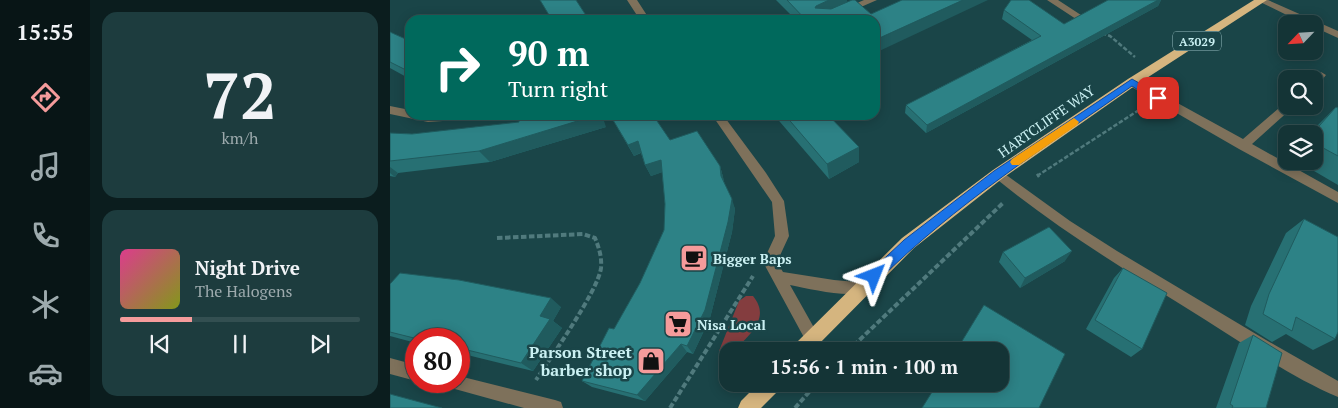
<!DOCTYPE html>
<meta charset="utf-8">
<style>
body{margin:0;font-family:"PT Serif",serif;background:#1d3c3e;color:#f1f3f6;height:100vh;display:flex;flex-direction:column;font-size:19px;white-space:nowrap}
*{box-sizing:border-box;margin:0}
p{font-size:16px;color:#9daaad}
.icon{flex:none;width:28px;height:28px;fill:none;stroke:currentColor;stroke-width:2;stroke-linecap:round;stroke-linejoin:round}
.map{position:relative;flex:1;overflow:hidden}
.drawer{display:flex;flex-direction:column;gap:12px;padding:12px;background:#0b1d1e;width:300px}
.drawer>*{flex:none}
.hud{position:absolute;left:15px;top:15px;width:475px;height:105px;border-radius:15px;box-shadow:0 2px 12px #0003,0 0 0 1px #334f51;background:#00695c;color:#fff;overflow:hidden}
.needle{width:32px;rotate:245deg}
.controls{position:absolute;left:888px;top:15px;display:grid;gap:10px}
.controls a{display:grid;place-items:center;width:45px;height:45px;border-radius:10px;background:#143436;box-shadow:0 2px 12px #0003,0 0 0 1px #334f51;font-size:25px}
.speed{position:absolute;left:15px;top:328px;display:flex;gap:10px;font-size:25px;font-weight:700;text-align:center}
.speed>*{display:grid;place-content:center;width:65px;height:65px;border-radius:50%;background:#143436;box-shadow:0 2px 12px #0003,0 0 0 1px #334f51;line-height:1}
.speed .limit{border:8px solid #d22;background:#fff;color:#111}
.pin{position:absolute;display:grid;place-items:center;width:42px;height:42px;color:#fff;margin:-21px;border-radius:10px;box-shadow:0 2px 8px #0006}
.me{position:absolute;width:55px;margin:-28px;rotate:45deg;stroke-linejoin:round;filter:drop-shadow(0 0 4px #0008)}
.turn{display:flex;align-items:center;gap:18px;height:105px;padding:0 20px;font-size:22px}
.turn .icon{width:65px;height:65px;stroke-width:2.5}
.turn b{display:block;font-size:35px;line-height:42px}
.drawer .tile{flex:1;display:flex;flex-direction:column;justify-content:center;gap:8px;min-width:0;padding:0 18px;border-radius:15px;background:#1d3c3e}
.drawer .dial{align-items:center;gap:0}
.dial b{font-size:65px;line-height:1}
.song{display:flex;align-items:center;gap:15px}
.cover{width:60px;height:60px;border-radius:8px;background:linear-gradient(135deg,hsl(330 70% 55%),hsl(70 70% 35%))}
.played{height:5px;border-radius:2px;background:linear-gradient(90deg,#f59b9b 30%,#334f51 30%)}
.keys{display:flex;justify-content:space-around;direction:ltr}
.trip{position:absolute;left:329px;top:342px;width:290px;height:50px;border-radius:15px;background:#143436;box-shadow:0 2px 12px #0003,0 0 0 1px #334f51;font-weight:700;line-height:50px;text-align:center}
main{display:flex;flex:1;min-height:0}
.tab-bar{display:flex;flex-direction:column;width:90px;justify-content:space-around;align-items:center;background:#081516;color:#9daaad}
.tab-bar .icon{width:35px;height:35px}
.tab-bar .on{color:#f59b9b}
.tab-bar b{font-size:22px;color:#f1f3f6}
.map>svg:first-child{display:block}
.green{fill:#843d3f}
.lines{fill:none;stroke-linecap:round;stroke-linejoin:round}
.path-far1{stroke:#507a7d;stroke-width:2.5;stroke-dasharray:4.5 2;stroke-linecap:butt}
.path{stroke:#507a7d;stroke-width:4;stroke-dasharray:5.5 2.5;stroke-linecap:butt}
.lane{fill:#7e715b;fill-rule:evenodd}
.street{fill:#7e715b;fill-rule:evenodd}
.highway{fill:#d5b57f;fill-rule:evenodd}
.wall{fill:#277073}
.shaded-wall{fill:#205b5e}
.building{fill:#2d8286;stroke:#205b5e}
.route{fill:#1a73e8;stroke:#114b97}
.slow{fill:#f59e0b}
.labels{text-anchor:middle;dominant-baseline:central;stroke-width:5;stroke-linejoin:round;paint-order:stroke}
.shield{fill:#1a4548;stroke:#96bdc0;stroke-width:1}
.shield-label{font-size:12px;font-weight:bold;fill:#cbf1f3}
.street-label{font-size:14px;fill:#cbf1f3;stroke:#1a4548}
.poi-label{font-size:14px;font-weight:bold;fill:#cbf1f3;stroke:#1a4548;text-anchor:start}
.near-poi-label{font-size:16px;font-weight:bold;fill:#cbf1f3;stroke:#1a4548;text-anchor:end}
</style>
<main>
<nav class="tab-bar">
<b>15:55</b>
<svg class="icon on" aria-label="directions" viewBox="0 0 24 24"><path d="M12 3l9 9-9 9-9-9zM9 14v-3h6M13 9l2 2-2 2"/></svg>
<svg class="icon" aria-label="music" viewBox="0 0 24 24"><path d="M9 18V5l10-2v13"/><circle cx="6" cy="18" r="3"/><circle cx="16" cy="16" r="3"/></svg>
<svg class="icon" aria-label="phone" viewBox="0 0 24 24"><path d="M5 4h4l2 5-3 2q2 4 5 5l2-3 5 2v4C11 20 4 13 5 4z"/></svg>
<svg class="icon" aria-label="climate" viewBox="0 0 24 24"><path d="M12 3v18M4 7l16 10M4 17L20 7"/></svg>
<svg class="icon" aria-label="car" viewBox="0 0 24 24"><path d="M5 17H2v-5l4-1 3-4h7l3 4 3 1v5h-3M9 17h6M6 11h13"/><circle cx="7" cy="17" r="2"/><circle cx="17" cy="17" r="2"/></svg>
</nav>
<section class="drawer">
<div class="tile dial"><b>72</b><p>km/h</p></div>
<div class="tile">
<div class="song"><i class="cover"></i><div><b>Night Drive</b><p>The Halogens</p></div></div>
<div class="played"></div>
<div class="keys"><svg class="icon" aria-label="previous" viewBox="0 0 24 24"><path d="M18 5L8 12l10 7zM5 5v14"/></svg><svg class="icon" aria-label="pause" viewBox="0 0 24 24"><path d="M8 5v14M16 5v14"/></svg><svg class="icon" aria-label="next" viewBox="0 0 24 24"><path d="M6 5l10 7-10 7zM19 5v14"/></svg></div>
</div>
</section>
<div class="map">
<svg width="948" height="408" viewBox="0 0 948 408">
<rect width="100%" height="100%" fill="#1a4548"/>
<!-- green -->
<path class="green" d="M356,296H363C381,318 360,334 345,350L338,351L336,356L329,351L349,301Z"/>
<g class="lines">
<!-- path-far1 -->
<path class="path-far1" d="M712,33L720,36L745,57
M647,176L749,110"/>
<!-- path -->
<path class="path" d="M647,176L649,175
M107,238L193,234L205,238C209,248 212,257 211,268C208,291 161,357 146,380
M458,351L613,203
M280,408L363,276
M405,408L426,384"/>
<!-- lane -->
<path class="lane" d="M866,0H878L948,31V38L924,27V24H915Z
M931,72L936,75L928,85H924V79H921Z
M742,78L853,139L896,102V106H902L901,109L862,144L948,192V203L849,149L738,85L737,82L738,79Z
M608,169L680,221L727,251L876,340L948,381V397C901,377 857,346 814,319C742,274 670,231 604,177L602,174L604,171Z"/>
<!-- street -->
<path class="street" d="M237,0H247L260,20H250Z
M474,0H487L441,20H428Z
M657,0H668L694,17L689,20L686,19Z
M0,106L20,110V115H87L82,119L38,122L0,114Z
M322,115H333L376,173L394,201L399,236L387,262L393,272L444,280L478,283L480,287L478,291C459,299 421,289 400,285L427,333L429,338L427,343L422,345L417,343L373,262L385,236L382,202Z
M0,358L26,365V381L0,374Z
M69,376L165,400L171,402L173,408H134L54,386L51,381H69Z"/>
<!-- highway -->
<path class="highway" d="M864,0H877L746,85L613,178L524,248L422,351H401L404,345L512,238L603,170L738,79Z
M368,384H390L388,391L371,408H348L351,401Z"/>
</g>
<!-- wall -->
<path class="wall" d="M386,0H457V2L485,20H406Z
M768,0H771L768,6L536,133L515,113L516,105L642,40L612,19L614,10L674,24Z
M0,32L20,41V79L0,68Z
M946,107L948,108V185L907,161H924V134H919Z
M220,115L280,140L330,166L333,177L334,183L345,209L342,232L320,318L303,354L297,352L255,401L202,387L192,381L224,329L250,283L274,230L275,204L272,172L261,176L255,165L251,153L244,156Z
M384,115H438L469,147V162L439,179Z
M216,127L100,162L8,173L5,177L0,176V133L22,134Z
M914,219L945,339L923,350L896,334L882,342L855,325L861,306L896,233Z
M613,252L675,261L630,288L609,262Z
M733,268L752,349L741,357L696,329L724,278Z
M0,284L171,307L163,321L172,328L143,371L69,353V339H26V343L0,336Z
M863,335L876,408H826L849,343Z"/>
<!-- shaded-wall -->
<path class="shaded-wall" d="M439,0H457V5L427,18L425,8L426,6Z
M573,0H598L485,53V40Z
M768,0H771L768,6L536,133L537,125Z
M207,115H212L216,127L100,162L89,151Z
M248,141L254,151L244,156L238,145Z
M469,147V162L439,179L437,164Z
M271,160L276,171L261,176L255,165Z
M330,166L333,177L335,186L331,176Z
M0,167L8,173L5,177L0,173Z
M342,199L345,209L342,232L320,318L303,354L297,346Z
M682,251L675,261L630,288L635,278Z
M161,298L171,307L163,321L172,328L143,371L131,363L150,316Z
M291,344L297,352L255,401L247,395Z"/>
<!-- building -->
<path class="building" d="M150,0H186L199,20H162Z
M397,0H439L426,6L425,8L441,9L462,0H465L481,14L512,0H573L485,40V20H416Z
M621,0H639L674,24L718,0H768L537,125L516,105L651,36L614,10Z
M0,32L20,41V72L0,62Z
M946,107L948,108V156L924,143V134H922Z
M128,115H207L89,151L0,161V133L22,134L129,122Z
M220,115H263L280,140L307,131L330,166L331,176L342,199L338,222L315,310L297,346L291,344L247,395L192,381L219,328L224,329L250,283L274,230L275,204L271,160L255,165L248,141L238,145Z
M395,115H438L469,147L437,164Z
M914,219L948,237V332L945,339L906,317L902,331L873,314L879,294Z
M659,227L682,251L635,278L613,252Z
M733,268L777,293L752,349L705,320Z
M10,273L69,280L161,298L150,316L160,319L131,363L69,348V339H28L0,332V284Z
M594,305L675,354L649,408H532L547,384H610V351H566Z
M863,335L892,353L876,408H842L843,406L840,404Z
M0,394L52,408H0Z"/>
<!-- route -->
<path class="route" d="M742,79L772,96V101H765L742,86C655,147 564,205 489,280L484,282L480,280L478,276L480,272L514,240L604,171Z"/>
<!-- slow -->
<path class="slow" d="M684,118L689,122L687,125L629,165H622L620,162L622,159Z"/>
<!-- icons -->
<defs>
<symbol id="cafe-square" viewBox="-11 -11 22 22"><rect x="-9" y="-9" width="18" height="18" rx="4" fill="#f59b9b" stroke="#1a4548"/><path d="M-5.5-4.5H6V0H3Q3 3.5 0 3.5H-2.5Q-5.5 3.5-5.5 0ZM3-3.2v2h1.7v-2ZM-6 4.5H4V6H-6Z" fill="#111"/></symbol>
<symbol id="supermarket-square" viewBox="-11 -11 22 22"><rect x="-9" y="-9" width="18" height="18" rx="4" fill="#f59b9b" stroke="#1a4548"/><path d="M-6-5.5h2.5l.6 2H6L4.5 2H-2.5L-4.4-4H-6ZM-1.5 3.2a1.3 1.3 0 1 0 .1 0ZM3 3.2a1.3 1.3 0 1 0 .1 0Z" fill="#111"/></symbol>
<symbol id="shop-square" viewBox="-11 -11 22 22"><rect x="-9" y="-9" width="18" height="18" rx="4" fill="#f59b9b" stroke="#1a4548"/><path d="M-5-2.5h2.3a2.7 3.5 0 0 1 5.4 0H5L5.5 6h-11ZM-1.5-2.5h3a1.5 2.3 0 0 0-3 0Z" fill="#111"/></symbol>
</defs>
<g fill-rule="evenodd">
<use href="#cafe-square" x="288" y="242" width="32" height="32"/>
<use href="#supermarket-square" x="272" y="308" width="32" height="32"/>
<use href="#shop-square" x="245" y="345" width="32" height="32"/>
</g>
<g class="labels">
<!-- shield labels -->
<rect class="shield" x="783" y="31.5" width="48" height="19" rx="4"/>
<g class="shield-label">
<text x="807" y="41">A3029</text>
</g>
<!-- street labels -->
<g class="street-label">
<text transform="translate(656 121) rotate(-35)">HARTCLIFFE WAY</text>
</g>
<!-- poi labels -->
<g class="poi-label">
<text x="323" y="258">Bigger Baps</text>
<text x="307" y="324">Nisa Local</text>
</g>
<!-- near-poi labels -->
<g class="near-poi-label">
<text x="242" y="352">Parson Street<tspan x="242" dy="18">barber shop</tspan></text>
</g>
</g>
</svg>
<div class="controls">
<a><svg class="needle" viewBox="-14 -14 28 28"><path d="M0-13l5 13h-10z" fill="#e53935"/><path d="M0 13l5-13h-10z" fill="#9daaad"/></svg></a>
<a><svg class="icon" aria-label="search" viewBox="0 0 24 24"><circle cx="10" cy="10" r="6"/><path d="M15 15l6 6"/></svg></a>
<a><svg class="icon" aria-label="layers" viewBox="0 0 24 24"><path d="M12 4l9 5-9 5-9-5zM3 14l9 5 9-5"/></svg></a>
</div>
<div class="speed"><div class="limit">80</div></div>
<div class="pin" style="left:768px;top:98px;background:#d93025"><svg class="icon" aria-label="arrive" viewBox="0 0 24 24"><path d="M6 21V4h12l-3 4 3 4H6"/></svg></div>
<svg class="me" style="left:484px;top:276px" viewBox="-20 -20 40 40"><path d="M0-17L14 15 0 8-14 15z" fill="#1a73e8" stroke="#fff" stroke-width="4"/></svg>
<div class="trip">15:56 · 1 min · 100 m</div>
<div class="hud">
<div class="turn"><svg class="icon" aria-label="right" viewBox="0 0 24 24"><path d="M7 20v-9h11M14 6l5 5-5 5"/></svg><div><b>90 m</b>Turn right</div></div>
</div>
</div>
</main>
